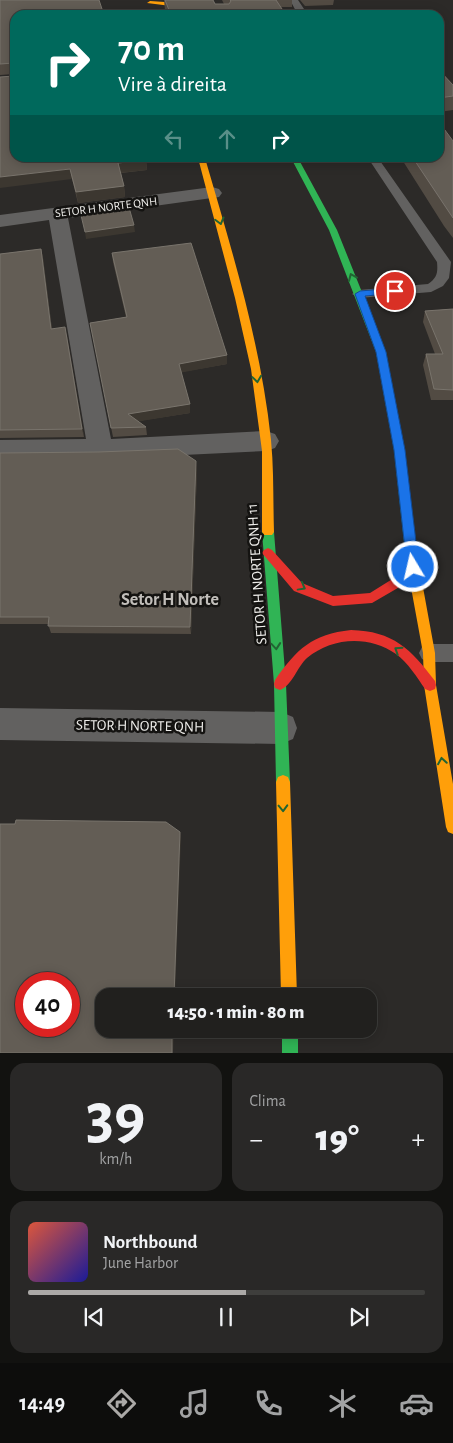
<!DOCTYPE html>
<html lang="pt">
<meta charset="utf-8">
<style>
body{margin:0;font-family:"Alegreya Sans",sans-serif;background:#292827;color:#f1f3f6;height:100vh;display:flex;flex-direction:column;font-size:19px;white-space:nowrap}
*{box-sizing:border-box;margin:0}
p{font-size:16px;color:#a2a3a4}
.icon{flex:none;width:28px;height:28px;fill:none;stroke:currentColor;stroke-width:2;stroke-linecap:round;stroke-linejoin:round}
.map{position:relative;height:1053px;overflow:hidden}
.details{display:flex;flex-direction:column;gap:10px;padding:10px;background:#121210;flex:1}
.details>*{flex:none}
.hud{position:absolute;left:10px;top:10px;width:434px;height:152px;border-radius:15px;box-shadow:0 2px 12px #0003,0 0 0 1px #3e3e3c;background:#00695c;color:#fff;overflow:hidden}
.speed{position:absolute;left:15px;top:972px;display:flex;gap:10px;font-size:25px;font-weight:700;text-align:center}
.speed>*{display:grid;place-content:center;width:65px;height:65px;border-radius:50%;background:#21201e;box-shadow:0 2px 12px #0003,0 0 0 1px #3e3e3c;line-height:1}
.speed .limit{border:8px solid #d22;background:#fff;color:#111}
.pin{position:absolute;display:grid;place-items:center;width:42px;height:42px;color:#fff;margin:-21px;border:2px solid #fff;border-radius:50%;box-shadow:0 1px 5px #0007}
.me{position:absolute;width:55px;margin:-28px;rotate:351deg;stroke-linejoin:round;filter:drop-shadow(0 0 4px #0008)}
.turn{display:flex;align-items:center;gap:18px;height:105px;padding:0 25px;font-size:22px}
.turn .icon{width:65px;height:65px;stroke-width:2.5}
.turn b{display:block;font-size:35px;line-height:42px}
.lanes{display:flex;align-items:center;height:48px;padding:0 25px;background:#0003;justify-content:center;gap:25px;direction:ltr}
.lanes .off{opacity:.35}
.big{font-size:38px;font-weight:800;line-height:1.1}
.details .widget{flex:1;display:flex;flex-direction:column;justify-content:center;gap:8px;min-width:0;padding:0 18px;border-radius:15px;background:#292827}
.details .dial{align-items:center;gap:0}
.dial b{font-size:65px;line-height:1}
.song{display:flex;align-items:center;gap:15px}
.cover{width:60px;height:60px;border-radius:8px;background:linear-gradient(135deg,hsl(10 70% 55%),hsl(240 70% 35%))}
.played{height:5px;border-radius:2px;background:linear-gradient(90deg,#aba9a7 55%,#3e3e3c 55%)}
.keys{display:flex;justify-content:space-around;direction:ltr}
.heat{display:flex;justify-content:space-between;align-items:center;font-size:28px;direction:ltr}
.details .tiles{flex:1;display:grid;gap:10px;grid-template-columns:1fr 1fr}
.widget:last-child{grid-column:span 2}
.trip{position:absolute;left:95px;top:988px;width:282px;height:50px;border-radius:15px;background:#21201e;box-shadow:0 2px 12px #0003,0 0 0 1px #3e3e3c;font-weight:800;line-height:50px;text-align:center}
.menu{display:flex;height:80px;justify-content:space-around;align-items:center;background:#0d0d0c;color:#a2a3a4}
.menu .icon{width:35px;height:35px}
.menu .current{color:#aba9a7}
.menu b{font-size:22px;color:#f1f3f6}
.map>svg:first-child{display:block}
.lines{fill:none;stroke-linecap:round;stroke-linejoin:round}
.lane{fill:#626160;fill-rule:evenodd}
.street{fill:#626160;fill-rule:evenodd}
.fast{fill:#30b455;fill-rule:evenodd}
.slow{fill:#ff9f0a;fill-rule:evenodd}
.jam{fill:#e5322d;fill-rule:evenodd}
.wall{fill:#524b43}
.shaded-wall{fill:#3c3730}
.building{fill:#635d55;stroke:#79746c;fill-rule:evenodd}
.oneway{stroke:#226433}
.route{fill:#1a73e8;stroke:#114b97}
.labels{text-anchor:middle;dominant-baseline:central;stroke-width:5;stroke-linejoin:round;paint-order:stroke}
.far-street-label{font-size:12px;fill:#efeeeb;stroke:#141311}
.street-label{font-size:15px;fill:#efeeeb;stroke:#141311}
.quarter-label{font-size:18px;font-weight:bold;fill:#c1beba;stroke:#141311}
</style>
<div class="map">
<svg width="453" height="1053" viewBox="0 0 453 1053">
<rect width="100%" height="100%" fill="#2c2a28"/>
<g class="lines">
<!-- lane -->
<path class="lane" d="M290,0H298L308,15H298Z
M368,158H378L451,262L449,278L443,286L431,292L359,298L352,294L359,290L428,284C437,278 438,273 437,262Z
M429,644H453V662H429L422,659L419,653L422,647Z"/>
<!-- street -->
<path class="street" d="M212,187L219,189L222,193L219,197L68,218L111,439L266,431L275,434L279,441L275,448L266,451L100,459L0,460V440L86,439L49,220L0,227V215Z
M0,708L281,712L293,717L297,728L293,739L281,744L0,740Z"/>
<!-- fast -->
<path class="fast" d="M291,158H298L337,230L386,352L404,450L418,560L416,563L412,565L408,563L406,560L394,450L376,352L329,230Z
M268,527L272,529L274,532L286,684L290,782L288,787L283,789L278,787L276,782L274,684L262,532L264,529Z
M282,1029H298V1053H282Z"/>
<!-- slow -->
<path class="slow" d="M191,0H200L179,7L147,3L150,1L179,3Z
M198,158H205C232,251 261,344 271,440C274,471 273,501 274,532L272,535H264L262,532V451L251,369L235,298Z
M412,555L416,557L418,560L435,653L436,685L453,784V834L448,832L446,827L424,685L423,653L406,560L408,557Z
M283,775L288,777L290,782L297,996H281L276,782L278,777Z"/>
<!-- jam -->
<path class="jam" d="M410,544L414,546L416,549L403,585L372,603L333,606L294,591L262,553L264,550L268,548L272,550L302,583L333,596L370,593L394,578L404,549L406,546Z
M351,630C393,631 411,649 435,681L436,685L435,689L430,691L425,689C417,677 408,663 396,654C369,635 332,637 307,658C297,667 292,686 280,690L275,688L274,684L275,680C297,649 312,634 351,630Z"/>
</g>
<!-- wall -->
<path class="wall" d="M0,0L146,160L147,170L121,173L124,186L125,197L78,203L72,179L14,76V74L0,75Z
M164,0H213L215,4H224L222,0H292V7H281L286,15H167L165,10Z
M300,0H334L333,5L305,6Z
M439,70L453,85V110L439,112Z
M453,141V238L444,226L401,158H439Z
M41,249L43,258L52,329L67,336L84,437L0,438V254Z
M112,253L227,355V364L181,372L190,413L138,421L146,427L147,435L113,437L90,323L126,317L113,262Z
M453,309V400H431L423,365L426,354H435L423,322L425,311Z
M0,453L197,470L191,634L51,633L48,624H0Z"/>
<!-- shaded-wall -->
<path class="shaded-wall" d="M146,160L147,170L119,173L118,163Z
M70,169L72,179L0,188V177Z
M124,186L125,197L78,203L76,192Z
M134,225L135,232L86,239L85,232Z
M41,249L43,258L53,338L51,329Z
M65,327L67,336L84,437L82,429Z
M227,355V364L179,373V364Z
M190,404V413L129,423L128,414Z
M196,461L197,470L191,634L190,627Z
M180,832L181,837L175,996H174Z
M172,1029H174L173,1053H172Z"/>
<!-- building -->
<path class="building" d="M0,0H99L104,15H15V158H145L146,160L118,163L124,186L76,192L70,169L0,177V77L14,76V63L0,64Z
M165,0H213L215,4H229L231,1L230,0H276L286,15H171Z
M439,70L453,85V96L439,98Z
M439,122L453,141V218L413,158H439Z
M128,204L134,225L85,232L80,211Z
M191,243L227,355L179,364L190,404L128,414L146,427L111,428L90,323L127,317L112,253Z
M41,249L51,329L65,327L82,429L0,430V254Z
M453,309V390L434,389L426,354H443L425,311Z
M178,449L196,461L190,627L48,626L49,617H0V453L98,452Z
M16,820L166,822L180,832L174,996H104V1029H172V1053H0V824H15ZM26,984H69V1026H26Z"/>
<!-- one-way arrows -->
<defs><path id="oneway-chevron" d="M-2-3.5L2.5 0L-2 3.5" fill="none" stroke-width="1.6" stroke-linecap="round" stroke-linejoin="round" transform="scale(1.25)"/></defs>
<g class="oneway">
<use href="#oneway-chevron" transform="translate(220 221) rotate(75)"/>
<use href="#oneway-chevron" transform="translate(352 277) rotate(-113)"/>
<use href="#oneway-chevron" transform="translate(257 379) rotate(82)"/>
<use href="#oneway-chevron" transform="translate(302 587) rotate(29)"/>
<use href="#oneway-chevron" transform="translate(276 646) rotate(85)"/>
<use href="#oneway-chevron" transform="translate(398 650) rotate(-147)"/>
<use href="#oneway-chevron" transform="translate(442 761) rotate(-99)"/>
<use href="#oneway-chevron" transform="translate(283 808) rotate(88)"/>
</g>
<!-- route -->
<path class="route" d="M395,288L400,291L398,293L365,296L386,352L405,450L419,567L413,572L407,567L394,450L376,352L355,294L360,291Z"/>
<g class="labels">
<!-- far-street labels -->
<g class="far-street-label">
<text transform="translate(106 207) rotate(-7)">SETOR H NORTE QNH</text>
</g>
<!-- street labels -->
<g class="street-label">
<text transform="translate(257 574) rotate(-94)">SETOR H NORTE QNH 11</text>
<text transform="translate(140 726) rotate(1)">SETOR H NORTE QNH</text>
</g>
<!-- quarter labels -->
<g class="quarter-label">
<text x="170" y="600">Setor H Norte</text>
</g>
</g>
</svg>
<div class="speed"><div class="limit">40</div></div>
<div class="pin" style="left:395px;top:291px;background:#d93025"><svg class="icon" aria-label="arrive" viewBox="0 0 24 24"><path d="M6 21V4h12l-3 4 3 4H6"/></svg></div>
<svg class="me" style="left:413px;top:567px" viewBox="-20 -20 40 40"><circle r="17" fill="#1a73e8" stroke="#fff" stroke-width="3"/><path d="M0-11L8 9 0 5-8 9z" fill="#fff"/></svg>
<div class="trip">14:50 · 1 min · 80 m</div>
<div class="hud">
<div class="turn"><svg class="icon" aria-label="right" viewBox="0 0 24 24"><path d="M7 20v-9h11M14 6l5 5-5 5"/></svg><div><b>70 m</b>Vire à direita</div></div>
<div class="lanes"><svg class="icon off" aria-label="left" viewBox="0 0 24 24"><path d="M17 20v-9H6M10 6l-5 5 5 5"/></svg><svg class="icon off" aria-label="ahead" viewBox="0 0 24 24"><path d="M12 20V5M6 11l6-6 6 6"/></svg><svg class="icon" aria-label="right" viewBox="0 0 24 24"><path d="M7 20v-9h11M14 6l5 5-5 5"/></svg></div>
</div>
</div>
<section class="details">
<div class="tiles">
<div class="widget dial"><b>39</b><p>km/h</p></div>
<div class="widget"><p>Clima</p>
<div class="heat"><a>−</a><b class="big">19°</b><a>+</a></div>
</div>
<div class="widget">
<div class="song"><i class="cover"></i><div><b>Northbound</b><p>June Harbor</p></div></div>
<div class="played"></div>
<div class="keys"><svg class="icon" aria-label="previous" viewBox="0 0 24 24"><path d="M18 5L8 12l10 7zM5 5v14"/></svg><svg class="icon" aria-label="pause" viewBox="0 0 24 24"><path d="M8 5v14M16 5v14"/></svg><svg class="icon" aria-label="next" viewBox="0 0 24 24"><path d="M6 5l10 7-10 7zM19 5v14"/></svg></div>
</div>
</div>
</section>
<nav class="menu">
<b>14:49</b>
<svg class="icon current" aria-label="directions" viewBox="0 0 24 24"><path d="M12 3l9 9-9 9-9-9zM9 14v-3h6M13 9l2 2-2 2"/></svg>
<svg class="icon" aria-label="music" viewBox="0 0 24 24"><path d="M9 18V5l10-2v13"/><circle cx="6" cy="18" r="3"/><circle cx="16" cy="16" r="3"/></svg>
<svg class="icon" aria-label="phone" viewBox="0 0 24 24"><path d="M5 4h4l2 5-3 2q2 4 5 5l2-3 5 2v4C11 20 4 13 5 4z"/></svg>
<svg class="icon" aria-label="climate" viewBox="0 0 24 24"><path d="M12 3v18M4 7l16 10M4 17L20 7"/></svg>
<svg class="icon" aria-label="car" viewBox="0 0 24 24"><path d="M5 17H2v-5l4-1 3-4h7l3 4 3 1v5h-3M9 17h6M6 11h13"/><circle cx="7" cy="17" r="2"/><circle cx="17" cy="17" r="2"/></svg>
</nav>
